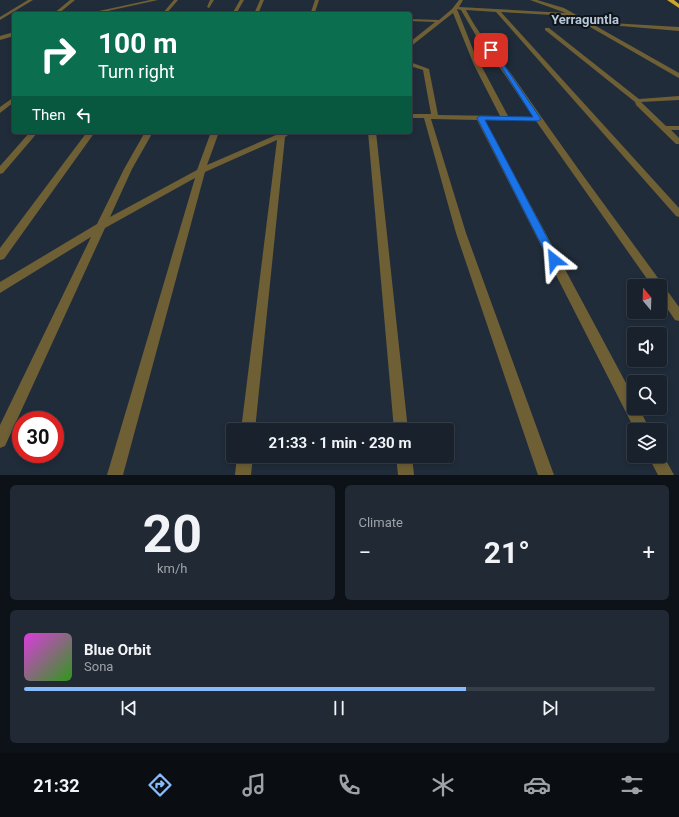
<!DOCTYPE html>
<meta charset="utf-8">
<style>
body{margin:0;font-family:Roboto,sans-serif;background:#212934;color:#f1f3f6;height:100vh;display:flex;flex-direction:column;font-size:15px;white-space:nowrap}
*{box-sizing:border-box;margin:0}
p{font-size:13px;color:#9fa3a9}
.icon{flex:none;width:22px;height:22px;fill:none;stroke:currentColor;stroke-width:2;stroke-linecap:round;stroke-linejoin:round}
.map{position:relative;height:475px;overflow:hidden}
.side{display:flex;flex-direction:column;gap:10px;padding:10px;background:#0d1218;flex:1}
.side>*{flex:none}
.hud{position:absolute;left:12px;top:12px;width:400px;height:122px;border-radius:4px;box-shadow:0 2px 6px #0003,0 0 0 1px #363e48;background:#0b6e4f;color:#fff;overflow:hidden}
.needle{width:26px;rotate:341deg}
.controls{position:absolute;left:627px;top:279px;display:grid;gap:8px}
.controls a{display:grid;place-items:center;width:40px;height:40px;border-radius:4px;background:#18212c;box-shadow:0 2px 6px #0003,0 0 0 1px #363e48;font-size:20px}
.speed{position:absolute;left:12px;top:411px;display:flex;gap:8px;font-size:20px;font-weight:700;text-align:center}
.speed>*{display:grid;place-content:center;width:52px;height:52px;border-radius:50%;background:#18212c;box-shadow:0 2px 6px #0003,0 0 0 1px #363e48;line-height:1}
.speed .limit{border:6px solid #d22;background:#fff;color:#111}
.pin{position:absolute;display:grid;place-items:center;width:34px;height:34px;color:#fff;margin:-17px;border-radius:8px;box-shadow:0 2px 6px #0006}
.me{position:absolute;width:44px;margin:-22px;rotate:332deg;stroke-linejoin:round;filter:drop-shadow(0 0 3px #0008)}
.turn{display:flex;align-items:center;gap:14px;height:84px;padding:0 20px;font-size:18px}
.turn .icon{width:52px;height:52px;stroke-width:2.5}
.turn b{display:block;font-size:28px;line-height:34px}
.then{display:flex;align-items:center;height:38px;padding:0 20px;background:#0003;gap:8px;font-size:15px}
.big{font-size:30px;font-weight:700;line-height:1.1}
.side .tile{flex:1;display:flex;flex-direction:column;justify-content:center;gap:6px;min-width:0;padding:0 14px;border-radius:6px;background:#212934}
.side .dial{align-items:center;gap:0}
.dial b{font-size:52px;line-height:1}
.song{display:flex;align-items:center;gap:12px}
.cover{width:48px;height:48px;border-radius:6px;background:linear-gradient(135deg,hsl(300 70% 55%),hsl(110 70% 35%))}
.played{height:4px;border-radius:2px;background:linear-gradient(90deg,#88bbfc 70%,#363e48 70%)}
.keys{display:flex;justify-content:space-around;direction:ltr}
.heat{display:flex;justify-content:space-between;align-items:center;font-size:22px;direction:ltr}
.side .tiles{flex:1;display:grid;gap:10px;grid-template-columns:1fr 1fr}
.tile:last-child{grid-column:span 2}
.trip{position:absolute;left:226px;top:423px;width:228px;height:40px;border-radius:4px;background:#18212c;box-shadow:0 2px 6px #0003,0 0 0 1px #363e48;font-weight:700;line-height:40px;text-align:center}
.menu{display:flex;height:64px;justify-content:space-around;align-items:center;background:#0a0d12;color:#9fa3a9}
.menu .icon{width:28px;height:28px}
.menu .selected{color:#88bbfc}
.menu b{font-size:18px;color:#f1f3f6}
.map>svg:first-child{display:block}
.lines{fill:none;stroke-linecap:round;stroke-linejoin:round}
.street{fill:#6e5f35;fill-rule:evenodd}
.highway{fill:#cca52a;fill-rule:evenodd}
.route{fill:#1a73e8;stroke:#114b97}
.labels{text-anchor:middle;dominant-baseline:central;stroke-width:4;stroke-linejoin:round;paint-order:stroke}
.far-district-label{font-size:13px;font-weight:bold;fill:#b8c8da;stroke:#0e141a}
</style>
<div class="map">
<svg width="679" height="475" viewBox="0 0 679 475">
<rect width="100%" height="100%" fill="#202c3a"/>
<g class="lines">
<!-- street -->
<path class="street" d="M28,0H33L0,20V17Z
M70,0H75L58,14H53Z
M150,0H158L94,14H85Z
M174,0H178L166,14H162Z
M210,0H214L209,8L207,7Z
M240,0H244L236,14H232Z
M260,0H264L258,14H254Z
M315,0H319L315,12L313,13L311,12Z
M459,0H463L459,7L566,13L530,0H537L564,8L679,73V78L677,77L571,16L501,12L679,208V217L676,216L496,12L466,10C479,36 500,58 517,82C569,158 625,232 679,307V321L675,320L660,298V286H652L536,121L485,120L634,398V408H639L650,430H635L477,120L431,119L466,233L554,475H538L456,233L424,118H410V114H431L423,70L410,66V62L429,69L438,115L500,116L474,65L453,13L410,47V42L435,22L410,21V19L439,20L452,9ZM457,9L461,10L475,34L505,75L533,117L508,116L474,52Z
M611,23L679,27V31L609,25Z
M545,28H549L639,99L679,96V100L641,102L666,126H679V130H671L679,138V144H676L636,105L635,102L545,30Z
M14,32V36L0,40V36Z
M14,97V102L0,113V107Z
M30,132H38L3,173L0,174V166Z
M87,132H95L4,259L0,260V248Z
M145,132H153L132,169L110,217L197,170L211,132H219L207,165L283,132H293L285,137L255,430H241L277,140L205,172L123,475H107L195,178L105,228L5,446L0,448V425L91,237L0,293V282L97,224L124,169Z
M368,132H376L408,430H394Z
M660,450L661,451L674,475H658L648,456H660Z
M237,456H253L251,475H235Z
M396,456H412L414,475H398Z"/>
<!-- highway -->
<path class="highway" d="M667,0H674L679,4V8Z"/>
</g>
<!-- route -->
<path class="route" d="M490,49H493L541,119L538,121L485,120L559,260L554,264L549,260L477,118L480,116L533,117Z"/>
<g class="labels">
<!-- far-district labels -->
<g class="far-district-label">
<text x="585" y="19">Yerraguntla</text>
</g>
</g>
</svg>
<div class="controls">
<a><svg class="needle" viewBox="-14 -14 28 28"><path d="M0-13l5 13h-10z" fill="#e53935"/><path d="M0 13l5-13h-10z" fill="#9fa3a9"/></svg></a>
<a><svg class="icon" aria-label="sound" viewBox="0 0 24 24"><path d="M4 9h4l5-4v14l-5-4H4zM17 9q2 3 0 6"/></svg></a>
<a><svg class="icon" aria-label="search" viewBox="0 0 24 24"><circle cx="10" cy="10" r="6"/><path d="M15 15l6 6"/></svg></a>
<a><svg class="icon" aria-label="layers" viewBox="0 0 24 24"><path d="M12 4l9 5-9 5-9-5zM3 14l9 5 9-5"/></svg></a>
</div>
<div class="speed"><div class="limit">30</div></div>
<div class="pin" style="left:491px;top:50px;background:#d93025"><svg class="icon" aria-label="arrive" viewBox="0 0 24 24"><path d="M6 21V4h12l-3 4 3 4H6"/></svg></div>
<svg class="me" style="left:554px;top:260px" viewBox="-20 -20 40 40"><path d="M0-17L14 15 0 8-14 15z" fill="#1a73e8" stroke="#fff" stroke-width="4"/></svg>
<div class="trip">21:33 · 1 min · 230 m</div>
<div class="hud">
<div class="turn"><svg class="icon" aria-label="right" viewBox="0 0 24 24"><path d="M7 20v-9h11M14 6l5 5-5 5"/></svg><div><b>100 m</b>Turn right</div></div>
<div class="then">Then<svg class="icon" aria-label="left" viewBox="0 0 24 24"><path d="M17 20v-9H6M10 6l-5 5 5 5"/></svg></div>
</div>
</div>
<section class="side">
<div class="tiles">
<div class="tile dial"><b>20</b><p>km/h</p></div>
<div class="tile"><p>Climate</p>
<div class="heat"><a>−</a><b class="big">21°</b><a>+</a></div>
</div>
<div class="tile">
<div class="song"><i class="cover"></i><div><b>Blue Orbit</b><p>Sona</p></div></div>
<div class="played"></div>
<div class="keys"><svg class="icon" aria-label="previous" viewBox="0 0 24 24"><path d="M18 5L8 12l10 7zM5 5v14"/></svg><svg class="icon" aria-label="pause" viewBox="0 0 24 24"><path d="M8 5v14M16 5v14"/></svg><svg class="icon" aria-label="next" viewBox="0 0 24 24"><path d="M6 5l10 7-10 7zM19 5v14"/></svg></div>
</div>
</div>
</section>
<nav class="menu">
<b>21:32</b>
<svg class="icon selected" aria-label="directions" viewBox="0 0 24 24"><path d="M12 3l9 9-9 9-9-9zM9 14v-3h6M13 9l2 2-2 2"/></svg>
<svg class="icon" aria-label="music" viewBox="0 0 24 24"><path d="M9 18V5l10-2v13"/><circle cx="6" cy="18" r="3"/><circle cx="16" cy="16" r="3"/></svg>
<svg class="icon" aria-label="phone" viewBox="0 0 24 24"><path d="M5 4h4l2 5-3 2q2 4 5 5l2-3 5 2v4C11 20 4 13 5 4z"/></svg>
<svg class="icon" aria-label="climate" viewBox="0 0 24 24"><path d="M12 3v18M4 7l16 10M4 17L20 7"/></svg>
<svg class="icon" aria-label="car" viewBox="0 0 24 24"><path d="M5 17H2v-5l4-1 3-4h7l3 4 3 1v5h-3M9 17h6M6 11h13"/><circle cx="7" cy="17" r="2"/><circle cx="17" cy="17" r="2"/></svg>
<svg class="icon" aria-label="filters" viewBox="0 0 24 24"><path d="M4 7h16M4 17h16"/><circle cx="9" cy="7" r="2"/><circle cx="15" cy="17" r="2"/></svg>
</nav>
